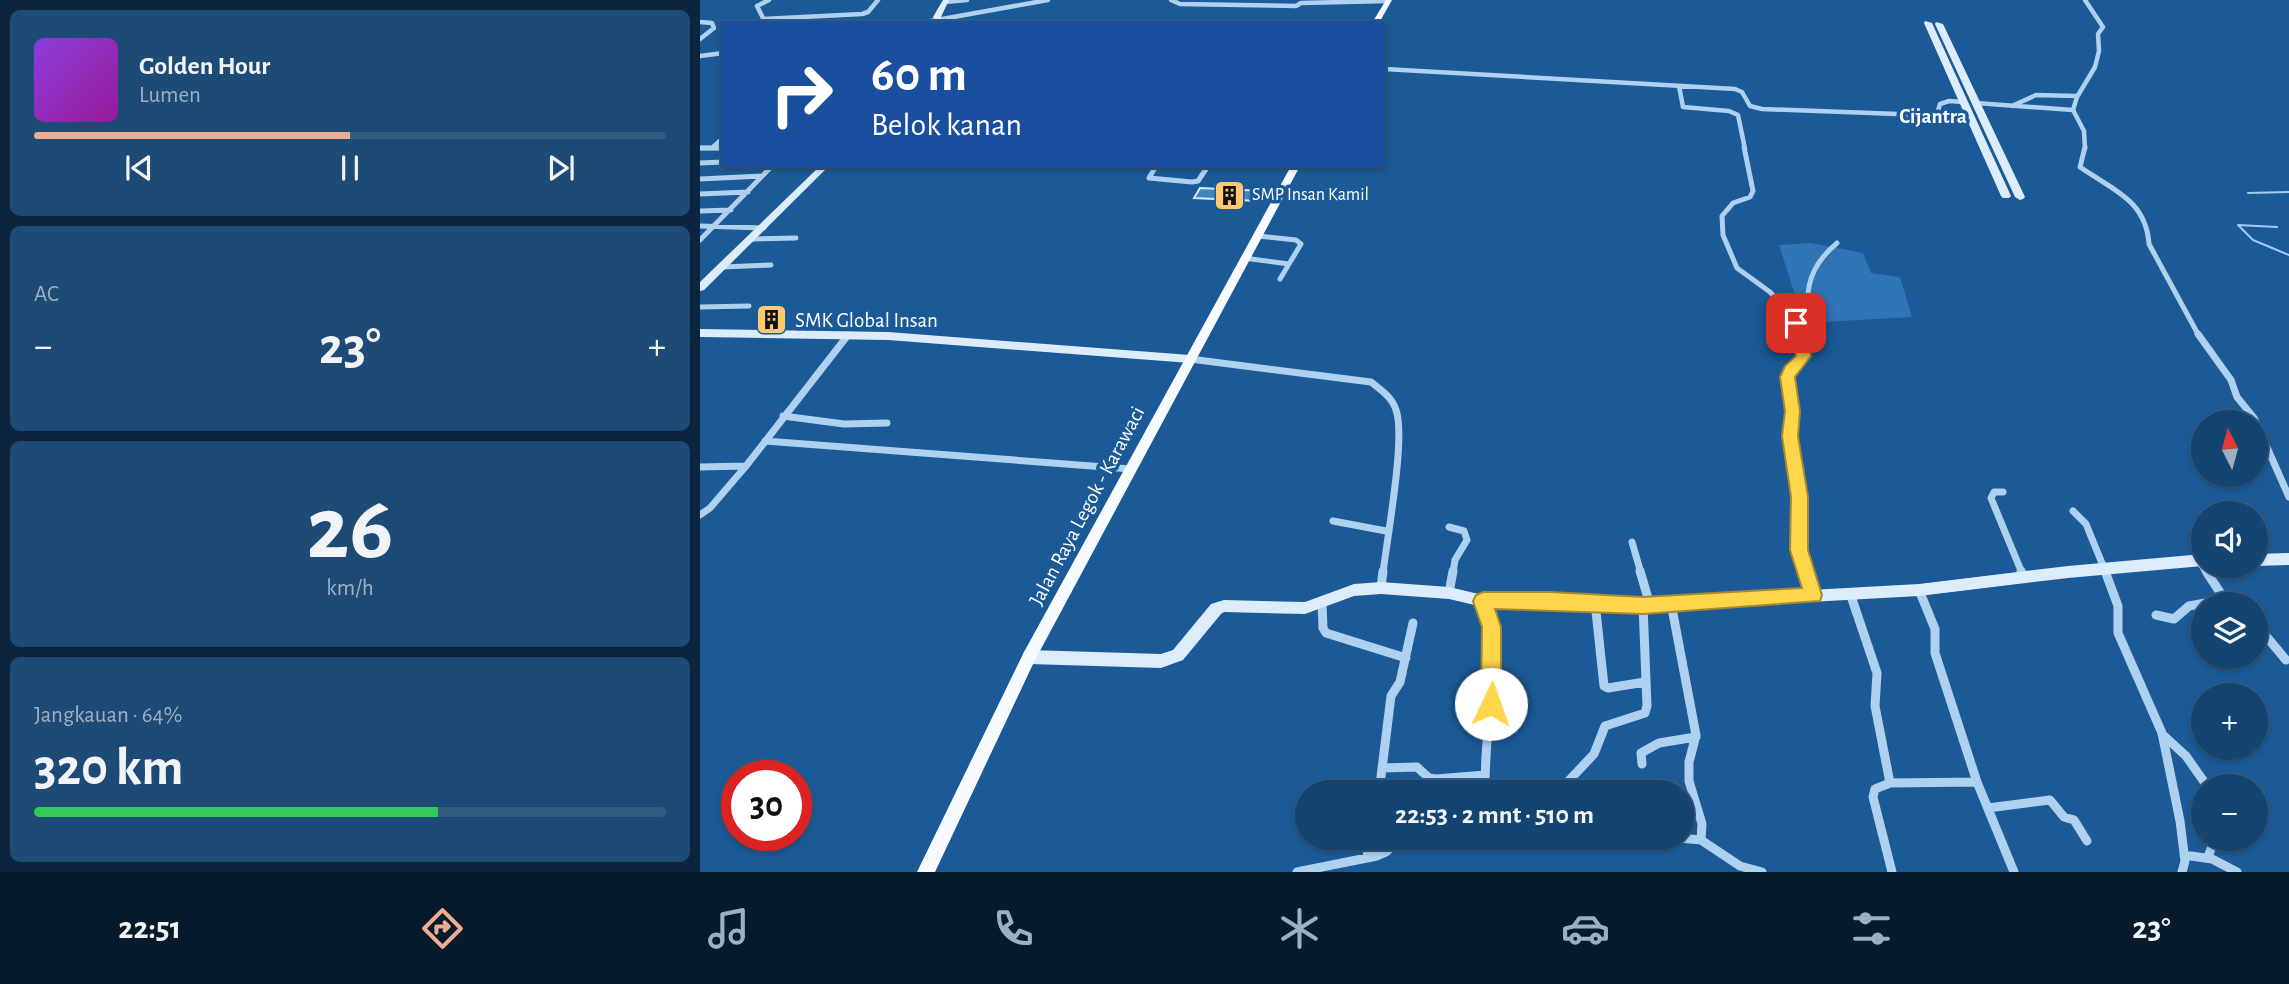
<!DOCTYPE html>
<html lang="id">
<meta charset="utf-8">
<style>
body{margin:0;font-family:"Alegreya Sans",sans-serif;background:#1d4b75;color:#f1f3f6;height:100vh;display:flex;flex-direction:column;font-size:26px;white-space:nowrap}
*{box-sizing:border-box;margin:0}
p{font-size:23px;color:#9db0c3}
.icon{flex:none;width:38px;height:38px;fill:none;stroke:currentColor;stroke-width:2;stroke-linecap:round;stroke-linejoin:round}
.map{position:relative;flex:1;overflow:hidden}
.details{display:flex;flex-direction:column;gap:10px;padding:10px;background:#0b253e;width:700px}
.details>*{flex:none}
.hud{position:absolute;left:21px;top:21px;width:665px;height:147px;border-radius:0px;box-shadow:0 2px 5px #0004,0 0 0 2px #335c83;background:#1a4fa0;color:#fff;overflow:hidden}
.needle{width:46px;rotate:354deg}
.controls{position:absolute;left:1491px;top:410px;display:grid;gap:14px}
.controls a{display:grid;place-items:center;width:77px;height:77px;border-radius:50%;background:#144470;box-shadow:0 2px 5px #0004,0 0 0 2px #335c83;font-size:35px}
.speed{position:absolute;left:21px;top:760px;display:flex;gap:14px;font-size:35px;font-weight:700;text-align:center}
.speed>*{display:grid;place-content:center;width:91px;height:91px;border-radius:50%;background:#144470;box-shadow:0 2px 5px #0004,0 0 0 2px #335c83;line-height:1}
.speed .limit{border:10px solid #d22;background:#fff;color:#111}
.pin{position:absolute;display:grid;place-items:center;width:60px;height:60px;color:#fff;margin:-30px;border-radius:14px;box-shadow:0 4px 10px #0006}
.me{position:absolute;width:77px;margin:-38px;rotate:3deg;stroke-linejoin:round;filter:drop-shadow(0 0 5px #0008)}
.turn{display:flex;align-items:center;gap:24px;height:147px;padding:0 35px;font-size:32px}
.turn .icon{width:91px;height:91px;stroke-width:2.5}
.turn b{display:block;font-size:49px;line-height:60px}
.big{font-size:52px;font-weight:600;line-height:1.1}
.details .tile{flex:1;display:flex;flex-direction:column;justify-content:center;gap:10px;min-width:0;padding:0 24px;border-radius:10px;background:#1d4b75}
.details .dial{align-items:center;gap:0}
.dial b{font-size:91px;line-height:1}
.song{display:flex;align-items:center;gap:21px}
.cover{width:84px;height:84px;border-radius:10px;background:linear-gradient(135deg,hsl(270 70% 55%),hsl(300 70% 35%))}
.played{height:7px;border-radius:4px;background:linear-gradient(90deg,#eead8d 50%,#335c83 50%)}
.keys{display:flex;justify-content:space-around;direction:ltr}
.heat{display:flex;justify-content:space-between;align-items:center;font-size:38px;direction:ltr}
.charge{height:10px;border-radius:5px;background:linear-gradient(90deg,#34c759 64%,#335c83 0)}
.trip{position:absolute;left:595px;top:780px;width:399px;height:70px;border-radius:35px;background:#144470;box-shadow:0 2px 5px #0004,0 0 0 2px #335c83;font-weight:600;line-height:70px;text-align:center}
.tabs{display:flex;height:112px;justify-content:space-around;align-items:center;background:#081b2d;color:#9db0c3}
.tabs .icon{width:49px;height:49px}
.tabs .on{color:#eead8d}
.tabs b{font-size:32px;color:#f1f3f6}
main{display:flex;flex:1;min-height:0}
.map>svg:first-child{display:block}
.green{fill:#2f74b4}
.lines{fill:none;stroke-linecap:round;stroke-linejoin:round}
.stream{stroke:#a2cdf2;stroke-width:2}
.building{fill:#4483bd;stroke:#d5e9fb;stroke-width:2}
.street-far3{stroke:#afd1f0;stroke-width:4.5}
.street-far2{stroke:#afd1f0;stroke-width:5}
.street-far1{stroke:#afd1f0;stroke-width:7}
.street{stroke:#afd1f0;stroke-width:9}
.secondary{fill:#dcecfb;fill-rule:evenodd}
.primary{fill:#f7fbff;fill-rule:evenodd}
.route{fill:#ffd54a;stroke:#a68a30;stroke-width:2}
.labels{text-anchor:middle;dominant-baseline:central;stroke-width:7;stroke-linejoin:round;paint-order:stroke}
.far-poi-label{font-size:18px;fill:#fff;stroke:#1b5a96;text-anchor:start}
.far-quarter-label{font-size:21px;font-weight:bold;fill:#fff;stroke:#1b5a96}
.poi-label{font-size:21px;fill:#fff;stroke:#1b5a96;text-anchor:start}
.street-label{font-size:21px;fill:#fff;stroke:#1b5a96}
</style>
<main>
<section class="details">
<div class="tile">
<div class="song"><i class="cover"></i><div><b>Golden Hour</b><p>Lumen</p></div></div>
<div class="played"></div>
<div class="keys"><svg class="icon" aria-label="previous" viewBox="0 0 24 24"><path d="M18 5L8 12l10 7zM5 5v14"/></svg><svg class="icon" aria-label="pause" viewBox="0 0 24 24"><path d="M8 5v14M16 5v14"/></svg><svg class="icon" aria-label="next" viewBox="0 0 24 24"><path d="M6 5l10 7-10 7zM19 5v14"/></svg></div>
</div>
<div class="tile"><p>AC</p>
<div class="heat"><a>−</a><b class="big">23°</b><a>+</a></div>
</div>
<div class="tile dial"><b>26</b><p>km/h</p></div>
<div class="tile"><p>Jangkauan · 64%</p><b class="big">320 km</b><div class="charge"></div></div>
</section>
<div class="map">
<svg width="1589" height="872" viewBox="0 0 1589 872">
<rect width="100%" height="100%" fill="#1b5a96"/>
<!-- green -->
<path class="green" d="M1111,243L1163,253L1171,273L1200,277L1212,317L1104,323L1079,245Z"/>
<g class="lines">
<!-- stream -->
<path class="stream" d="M1548,193L1589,192
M1577,227L1538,225L1553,240L1589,255"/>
</g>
<!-- building -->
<path class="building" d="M500,188L563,191L559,201L494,198Z"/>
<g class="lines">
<!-- street-far3 -->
<path class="street-far3" d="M471,0L480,4L596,6L601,3L688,1
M245,2L267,0
M63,19L162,14L168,12L178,0
M0,22L12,23L14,28L0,39
M65,22L57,6L69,0
M220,23L348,0
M0,56L23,53
M684,69L1035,89L1042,92L1050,106L1062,109L1250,116
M979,86L983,107L1029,111L1038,115L1045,149
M1276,103L1373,110
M1312,106L1336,95L1377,96
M1373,110L1384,131L1385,149
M1373,110L1377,97L1395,67L1399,51L1398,34L1403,27L1385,0
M1232,115L1237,114L1240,104L1249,101L1264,102
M0,148H23
M12,148L23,138"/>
<!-- street-far2 -->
<path class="street-far2" d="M1044,147L1053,191L1050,197L1033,203L1022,216L1023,235L1037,268L1070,292L1095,319L1099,336
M1385,147L1380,167C1413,190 1446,200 1449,244L1499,336
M0,148H23
M0,163L23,162
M456,166L449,178L492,182L498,181L508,166
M0,179L62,176
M0,194L48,192
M0,211L31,210
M0,226L64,228
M558,236L596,240L601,244L580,279
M52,239L96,238
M0,240L72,166
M544,258L589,264
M23,267L71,265
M0,307L49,306
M1095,319L1108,306C1106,279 1117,260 1137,243"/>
<!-- street-far1 -->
<path class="street-far1" d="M1099,334L1104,356L1090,369L1088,377L1093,411L1090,436L1099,497V550L1106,573
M1498,334L1531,380L1537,397L1554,418L1589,497
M490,359L671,382C681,390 692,397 696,410C706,437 687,538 683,573
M83,416L144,424L187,423
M65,441L431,469
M0,467L46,466
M1303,492H1294L1291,498L1322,573
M1373,511L1386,524L1406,573
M0,515L10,508L46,466L148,335
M633,521L686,531
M749,527L764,531L767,540L755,560L753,573
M932,542L941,573
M1499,561L1507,573"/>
<!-- street -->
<path class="street" d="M940,571L950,605
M1105,571L1113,595
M1321,571L1324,577
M1405,571L1418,606V633L1462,733L1480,821L1485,861L1482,872
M681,588L683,571
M1219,590L1235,629V653L1277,782L1314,872
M749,593L753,571
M1150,593L1177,673L1175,706L1190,783L1175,789L1173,797L1192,872
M1523,597L1534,599L1539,604
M783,601C799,662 786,720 785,782L805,791L822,793
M895,602L904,686L908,688L945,682
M971,603L996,735L989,762V781L1002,824L1001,840L1040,866L1062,872
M622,604L623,628L626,633L706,658
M1456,615L1474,619L1489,606L1522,600L1523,597L1506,571
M1556,624L1586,660
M1462,734L1486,756L1507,786
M942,764L941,753L959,743L996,737
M682,768L717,767L729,778L736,779L785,775
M1190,783L1277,782
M679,793L691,696L700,682L713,623
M778,793L785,782
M843,793L861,789L894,754L905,726L945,713L947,706L943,605
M1288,808L1350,800L1364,817L1374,820L1387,841
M979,838L1001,840
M1484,855L1512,859L1537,872
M667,857L670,838
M1508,857L1515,838
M597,872L677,856L686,852L701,838"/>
<!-- secondary -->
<path class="secondary" d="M243,0H249L241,17L243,23H236L233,17Z
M1225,21L1232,23L1311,196L1309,198H1303L1301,196L1224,23Z
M1236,22L1243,24L1325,197L1323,199L1320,200L1315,197L1235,24Z
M120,166H129L4,290L0,291V282Z
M0,329L188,332L490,355L496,359L490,363L188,340L0,337Z
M1589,553V565L1556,566L1554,565L1556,554Z
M1503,554L1505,565L1503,566L1368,578L1219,596L950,611L783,607L749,599L681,594L654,596L605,614L524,612L521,614L483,660L461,668L329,664L324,662L322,657L324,652L329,650L461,654L473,650L511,604L524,600L605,602L654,584L681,582L749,587L783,595L950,599L1219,584L1368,566Z"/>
<!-- primary -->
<path class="primary" d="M686,0H692L679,23H672Z
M591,166H600L334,662L235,872H217L324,652Z"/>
</g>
<!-- route -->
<path class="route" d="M1096,318L1103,323L1111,356L1095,377L1100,411L1098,436L1108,497V550L1122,595L1120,601L943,614L795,609L801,627V704L798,711L791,714L784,711L781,704L782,627L773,601L776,595L783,592H851L943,597L1102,588L1090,550L1091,497L1082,436L1085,411L1080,377L1085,366L1096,356L1089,323Z"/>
<!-- icons -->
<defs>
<symbol id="building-square" viewBox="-11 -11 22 22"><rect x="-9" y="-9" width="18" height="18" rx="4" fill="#ffca6d" stroke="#1b5a96"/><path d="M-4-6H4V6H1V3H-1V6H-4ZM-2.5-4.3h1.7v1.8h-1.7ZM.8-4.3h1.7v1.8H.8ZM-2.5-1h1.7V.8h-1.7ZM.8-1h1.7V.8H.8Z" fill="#111"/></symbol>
</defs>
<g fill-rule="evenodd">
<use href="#building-square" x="512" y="178" width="35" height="35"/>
<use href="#building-square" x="54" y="302" width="35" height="35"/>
</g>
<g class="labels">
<!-- far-poi labels -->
<g class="far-poi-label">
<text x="552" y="195">SMP Insan Kamil</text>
</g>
<!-- far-quarter labels -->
<g class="far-quarter-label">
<text x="1233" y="116">Cijantra</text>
</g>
<!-- poi labels -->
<g class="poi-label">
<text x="95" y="320">SMK Global Insan</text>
</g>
<!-- street labels -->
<g class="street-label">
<text transform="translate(387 506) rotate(-62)">Jalan Raya Legok - Karawaci</text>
</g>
</g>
</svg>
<div class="controls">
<a><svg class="needle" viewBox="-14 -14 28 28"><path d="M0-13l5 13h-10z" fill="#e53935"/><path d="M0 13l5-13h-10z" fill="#9db0c3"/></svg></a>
<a><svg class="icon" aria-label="sound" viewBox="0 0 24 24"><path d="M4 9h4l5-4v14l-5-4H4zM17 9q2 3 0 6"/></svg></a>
<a><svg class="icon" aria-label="layers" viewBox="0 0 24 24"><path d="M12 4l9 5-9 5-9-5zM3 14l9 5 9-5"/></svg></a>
<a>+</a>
<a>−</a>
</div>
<div class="speed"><div class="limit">30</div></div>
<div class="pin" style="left:1096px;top:323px;background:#d93025"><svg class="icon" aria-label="arrive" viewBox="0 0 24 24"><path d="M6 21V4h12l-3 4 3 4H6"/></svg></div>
<svg class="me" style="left:791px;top:704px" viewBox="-20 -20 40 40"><circle r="19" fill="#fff"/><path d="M0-13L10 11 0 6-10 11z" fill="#ffd54a"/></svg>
<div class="trip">22:53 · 2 mnt · 510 m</div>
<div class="hud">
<div class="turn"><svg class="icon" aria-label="right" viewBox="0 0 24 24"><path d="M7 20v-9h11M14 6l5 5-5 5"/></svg><div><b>60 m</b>Belok kanan</div></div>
</div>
</div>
</main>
<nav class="tabs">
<b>22:51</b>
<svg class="icon on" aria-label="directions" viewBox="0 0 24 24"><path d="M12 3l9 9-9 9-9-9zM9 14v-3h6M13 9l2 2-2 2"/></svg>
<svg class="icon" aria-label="music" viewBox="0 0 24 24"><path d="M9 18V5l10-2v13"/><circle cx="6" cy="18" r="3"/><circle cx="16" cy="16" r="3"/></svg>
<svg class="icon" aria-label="phone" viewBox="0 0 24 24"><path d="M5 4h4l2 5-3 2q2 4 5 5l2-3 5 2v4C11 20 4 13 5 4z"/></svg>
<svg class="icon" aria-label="climate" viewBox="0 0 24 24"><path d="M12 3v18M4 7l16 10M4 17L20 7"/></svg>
<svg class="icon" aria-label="car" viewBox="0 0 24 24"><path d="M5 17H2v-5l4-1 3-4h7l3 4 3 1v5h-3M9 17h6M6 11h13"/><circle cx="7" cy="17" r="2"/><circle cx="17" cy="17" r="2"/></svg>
<svg class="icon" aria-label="filters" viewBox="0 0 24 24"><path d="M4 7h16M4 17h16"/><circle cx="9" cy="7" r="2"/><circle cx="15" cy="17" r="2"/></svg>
<b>23°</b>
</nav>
